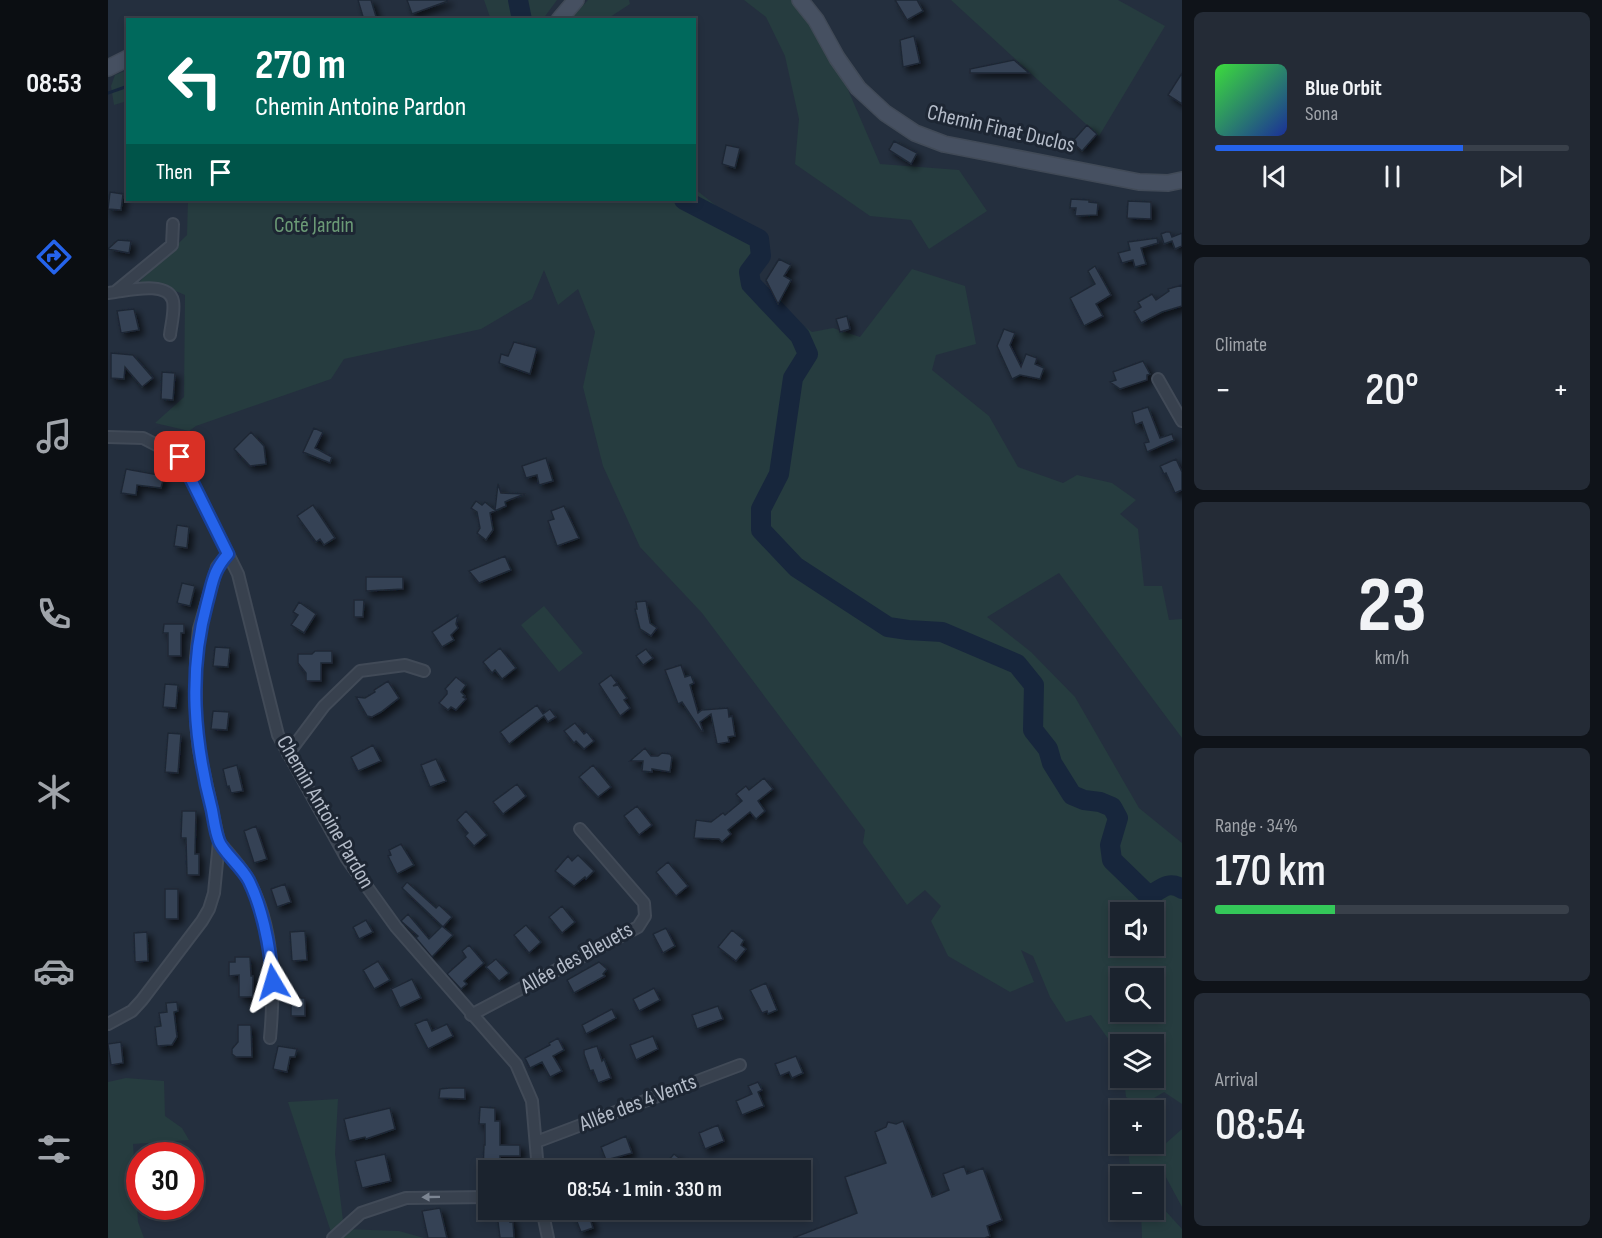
<!DOCTYPE html>
<meta charset="utf-8">
<style>
body{margin:0;font-family:"Sofia Sans Condensed",sans-serif;background:#242b36;color:#f1f3f6;height:100vh;display:flex;flex-direction:column;font-size:22px;white-space:nowrap}
*{box-sizing:border-box;margin:0}
p{font-size:20px;color:#a0a4aa}
.icon{flex:none;width:33px;height:33px;fill:none;stroke:currentColor;stroke-width:2;stroke-linecap:round;stroke-linejoin:round}
.map{position:relative;flex:1;overflow:hidden}
.drawer{display:flex;flex-direction:column;gap:12px;padding:12px;background:#0f1319;width:420px}
.drawer>*{flex:none}
.top-card{position:absolute;left:18px;top:18px;width:570px;height:183px;border-radius:0px;box-shadow:0 3px 9px #0003,0 0 0 2px #39404a;background:#00695c;color:#fff;overflow:hidden}
.buttons{position:absolute;left:1002px;top:902px;display:grid;gap:12px}
.buttons a{display:grid;place-items:center;width:54px;height:54px;border-radius:0px;background:#1b232e;box-shadow:0 3px 9px #0003,0 0 0 2px #39404a;font-size:30px}
.speed{position:absolute;left:18px;top:1142px;display:flex;gap:12px;font-size:30px;font-weight:700;text-align:center}
.speed>*{display:grid;place-content:center;width:78px;height:78px;border-radius:50%;background:#1b232e;box-shadow:0 3px 9px #0003,0 0 0 2px #39404a;line-height:1}
.speed .limit{border:9px solid #d22;background:#fff;color:#111}
.pin{position:absolute;display:grid;place-items:center;width:51px;height:51px;color:#fff;margin:-26px;border-radius:12px;box-shadow:0 3px 9px #0006}
.me{position:absolute;width:66px;margin:-33px;rotate:353deg;stroke-linejoin:round;filter:drop-shadow(0 0 4px #0008)}
.turn{display:flex;align-items:center;gap:21px;height:126px;padding:0 30px;font-size:27px}
.turn .icon{width:78px;height:78px;stroke-width:2.5}
.turn b{display:block;font-size:42px;line-height:51px}
.then{display:flex;align-items:center;height:57px;padding:0 30px;background:#0003;gap:12px;font-size:22px}
.big{font-size:45px;font-weight:600;line-height:1.1}
.drawer .card{flex:1;display:flex;flex-direction:column;justify-content:center;gap:9px;min-width:0;padding:0 21px;border-radius:9px;background:#242b36}
.drawer .dial{align-items:center;gap:0}
.dial b{font-size:78px;line-height:1}
.song{display:flex;align-items:center;gap:18px}
.cover{width:72px;height:72px;border-radius:9px;background:linear-gradient(135deg,hsl(120 70% 55%),hsl(230 70% 35%))}
.played{height:6px;border-radius:3px;background:linear-gradient(90deg,#2563eb 70%,#39404a 70%)}
.keys{display:flex;justify-content:space-around;direction:ltr}
.heat{display:flex;justify-content:space-between;align-items:center;font-size:33px;direction:ltr}
.charge{height:9px;border-radius:4px;background:linear-gradient(90deg,#34c759 34%,#39404a 0)}
.trip{position:absolute;left:370px;top:1160px;width:333px;height:60px;border-radius:0px;background:#1b232e;box-shadow:0 3px 9px #0003,0 0 0 2px #39404a;font-weight:600;line-height:60px;text-align:center}
main{display:flex;flex:1;min-height:0}
.dock{display:flex;flex-direction:column;width:108px;justify-content:space-around;align-items:center;background:#0b0e12;color:#a0a4aa}
.dock .icon{width:42px;height:42px}
.dock .selected{color:#2563eb}
.dock b{font-size:27px;color:#f1f3f6}
.map>svg:first-child{display:block}
.green{fill:#263c3f;fill-rule:evenodd}
.lines{fill:none;stroke-linecap:round;stroke-linejoin:round}
.stream{stroke:#17263c;stroke-width:3}
.river{stroke:#17263c;stroke-width:20}
.building{fill:#364354;stroke:#1f2835;stroke-width:1.5;filter:url(#shadow)}
.street-casing{stroke:#414a57;stroke-width:14}
.secondary-casing{stroke:#414a57;stroke-width:18}
.street{stroke:#38414e;stroke-width:10}
.secondary{stroke:#465061;stroke-width:15}
.oneway{fill:#7c8592}
.route-casing{stroke:#184099;stroke-width:15}
.route{stroke:#2563eb;stroke-width:10}
.labels{text-anchor:middle;dominant-baseline:central;stroke-width:6;stroke-linejoin:round;paint-order:stroke}
.street-label{font-size:22px;fill:#b4bcc9;stroke:#1d2633}
.park-label{font-size:22px;fill:#6b9a76;stroke:#1d2633}
</style>
<main>
<nav class="dock">
<b>08:53</b>
<svg class="icon selected" aria-label="directions" viewBox="0 0 24 24"><path d="M12 3l9 9-9 9-9-9zM9 14v-3h6M13 9l2 2-2 2"/></svg>
<svg class="icon" aria-label="music" viewBox="0 0 24 24"><path d="M9 18V5l10-2v13"/><circle cx="6" cy="18" r="3"/><circle cx="16" cy="16" r="3"/></svg>
<svg class="icon" aria-label="phone" viewBox="0 0 24 24"><path d="M5 4h4l2 5-3 2q2 4 5 5l2-3 5 2v4C11 20 4 13 5 4z"/></svg>
<svg class="icon" aria-label="climate" viewBox="0 0 24 24"><path d="M12 3v18M4 7l16 10M4 17L20 7"/></svg>
<svg class="icon" aria-label="car" viewBox="0 0 24 24"><path d="M5 17H2v-5l4-1 3-4h7l3 4 3 1v5h-3M9 17h6M6 11h13"/><circle cx="7" cy="17" r="2"/><circle cx="17" cy="17" r="2"/></svg>
<svg class="icon" aria-label="filters" viewBox="0 0 24 24"><path d="M4 7h16M4 17h16"/><circle cx="9" cy="7" r="2"/><circle cx="15" cy="17" r="2"/></svg>
</nav>
<div class="map">
<svg width="1074" height="1238" viewBox="0 0 1074 1238">
<defs>
<filter id="shadow"><feDropShadow dx="4.5" dy="4.5" stdDeviation="3" flood-color="#0009"/></filter>
</defs>
<rect width="100%" height="100%" fill="#242f3e"/>
<!-- green -->
<path class="green" d="M376,0H449L435,19L383,20Z
M480,0H521L522,4L499,19H463Z
M636,0H691L716,34L772,164L851,170L879,211L821,249L803,220L762,216L687,164L691,119L677,56L658,17Z
M843,0H1010L1057,26L991,136Z
M19,70V101L6,105L3,86L7,75Z
M587,189L650,239L644,268L643,287L704,332L725,328L752,337L804,269L857,286L868,344L828,355L824,370L881,416L910,467L955,483L969,475L1004,483L1028,500L1012,514L1030,529L1036,586H1054L1061,620L1074,619V738L951,573L879,617L923,652L967,697L1031,808L1074,843V1104L1056,1092L1033,1106L1018,1097L1016,1077H1046V1044H1012V1055L983,1015L958,1022L942,997L925,956L913,950L926,982L902,992L840,956L823,921L833,906L817,890L799,905L755,843L757,830L594,613L532,547L495,466L475,387L487,332L470,289L450,305L436,270L424,299L373,329L236,359L223,379L88,426L81,431L47,423L76,397L77,295L56,286L26,287L79,235L80,200H586ZM1012,912H1046V945H1012ZM1012,978H1046V1011H1012Z
M436,606L475,653L451,672L413,625Z
M18,1078L56,1081L57,1116L74,1128L81,1140L25,1144L30,1222L36,1238H0V1082Z
M230,1099L227,1154L236,1229L291,1231L316,1238H225L180,1102Z
M1074,1129V1207L1053,1168L1055,1195H1046V1176H1027C1021,1167 1018,1152 1024,1143H1045L1047,1153Z
M1046,1205L1053,1206L1074,1229V1238H1034L1033,1209H1046Z"/>
<g class="lines">
<!-- stream -->
<path class="stream" d="M0,93L20,86"/>
<!-- river -->
<path class="river" d="M410,0L414,20
M576,200L651,239L653,256L641,272L643,284L692,336L700,354L685,378L671,474L653,509V530L688,567L780,627L800,630L834,632L909,664L926,685L925,730L940,749L944,763L964,795L976,800L992,802L1004,807L1010,818L1002,845L1004,860L1038,893H1046C1055,887 1063,881 1074,889"/>
</g>
<!-- building -->
<path class="building" d="M250,0H263L269,20H256Z
M299,0H340V1L304,14Z
M787,0H809L815,11L799,20Z
M806,36L812,63L795,67L792,40Z
M906,60L921,73H862V69Z
M1074,73V104L1060,95Z
M979,125L989,134L974,151L964,142Z
M786,141L809,153L803,164L781,150Z
M618,145L632,148L627,168L614,164Z
M2,192L15,194L13,210L0,209Z
M963,199L981,200V202L990,203L989,215L967,216L968,208H962Z
M1020,201L1043,202V219L1019,218Z
M1058,232H1062L1064,237L1074,233V246L1067,249L1064,241L1056,244L1053,234Z
M1049,238L1050,243L1033,248L1038,264L1027,267L1025,260L1014,263L1010,253L1022,250L1020,242Z
M10,240L23,241L21,253L0,249Z
M671,259L683,265L676,276L683,280L670,304L658,280Z
M987,266L1003,295L988,304L995,316L976,326L962,298L987,284L980,271Z
M1074,285V306L1054,312L1033,323L1026,311L1033,307L1030,302L1044,294L1048,300L1061,291L1060,289Z
M26,309L31,330L13,333L9,311Z
M739,316L742,329L732,332L728,319Z
M896,329L907,333L902,345L913,367L918,354L929,358L927,364L936,368L932,379L912,375L904,379L889,346Z
M406,342L429,348L422,374L391,363L393,354L400,356Z
M3,353L25,355L45,378L34,387L17,367L16,379L3,378Z
M1035,361L1042,374L1039,375V380L1012,389L1002,382L1008,380L1005,372Z
M54,372L67,373L65,400L53,399Z
M1040,407L1052,438L1064,434L1066,440L1039,452L1036,443L1041,442L1034,422L1027,425L1024,412Z
M206,428L215,432L207,448L224,457L222,463L195,452Z
M143,432L156,446L158,464L142,466L126,449Z
M438,458L445,481L431,485L429,475L418,478L414,466Z
M1068,459L1074,472V490L1067,493L1058,473L1056,474L1052,466Z
M18,469L56,476L53,488L29,485L28,495L13,493Z
M390,484L393,493L417,494L401,500L397,502L398,506L382,513L385,530L378,540L369,533L372,528L369,512L363,508L368,501L374,505L377,502L387,510Z
M205,505L227,538L216,545L212,539L208,542L189,516Z
M456,506L471,538L449,546L440,521L446,519L443,511Z
M69,525L81,527L79,548L66,546Z
M397,556L403,570L371,583L361,571Z
M258,577H295V589L258,591Z
M74,583L87,586L82,606L69,603Z
M246,600H256L255,617H246Z
M538,601L542,623L549,628L543,636L532,629L527,609H529L528,602Z
M191,602L208,614L196,633L183,625L190,615L185,612Z
M350,615L348,624L350,628L343,635L346,640L334,647L324,632Z
M56,624H76V633H73V656H60V633H55Z
M107,647L122,648L120,667L105,666Z
M392,648L408,668L394,679L387,670L384,673L375,662Z
M538,649L545,658L535,665L528,656Z
M207,651H224V663H213V681H198V673L190,663V654H204Z
M573,665L577,677L583,675L586,683L582,685L590,713L594,710L620,708L621,717L624,716L627,736L620,737L621,742L609,744L603,714L592,722L595,731H593L574,702L570,704L557,670Z
M503,675L509,683L505,686L510,685L519,698L516,700L522,708L512,716L491,684Z
M348,677L358,685L353,692L357,696L355,697L358,699L348,710L343,707L340,710L331,703L339,694V691L337,689Z
M280,681L291,698L273,712L264,717L259,716L248,697L257,698L267,692L266,690Z
M57,684L70,685L68,708L55,707Z
M429,705L435,714L442,709L448,717L440,722L436,716L401,744L392,732Z
M105,711L121,712L119,730L103,729Z
M467,723L476,734L479,732L486,741L476,749L468,741L466,743L456,731Z
M60,733L73,734L70,773L57,772Z
M265,745L273,761L250,771L243,757Z
M537,748L543,756H550L554,753L562,754L564,757L562,772L544,769V772L534,771L535,761H522Z
M328,759L338,781L322,787L313,765Z
M129,765L135,791L123,793L121,786L119,787L115,769Z
M485,765L503,787L490,797L471,777Z
M656,778L665,789L650,801L657,811L648,819L642,812L620,830L623,834L614,842L611,839L586,838L588,820L603,822L615,813L617,815L634,801L628,794L638,786L641,790Z
M409,784L418,796L395,814L385,802Z
M529,806L544,825L531,835L516,816Z
M74,811H88L87,854H91V875H79L78,838H73Z
M358,811L379,835L366,846L357,836L360,833L349,820Z
M148,826L159,859L146,863L136,831Z
M293,844L306,865L289,874L280,856L283,855L281,850Z
M470,855L486,871L478,879L477,877L466,886L447,871L460,856L464,861Z
M560,862L580,886L568,896L548,872Z
M299,882L328,908L331,905L344,917L335,927L345,935L324,957L308,938L310,936L293,921L300,914L321,939L334,926L294,888Z
M177,884L183,902L169,907L163,889Z
M57,889H70V919H57Z
M454,906L467,922L454,933L441,917Z
M258,920L265,932L251,939L245,927Z
M418,925L433,942L421,953L406,935Z
M558,928L567,946L555,953L545,934Z
M624,930L636,940L633,945L638,949L628,961L610,947Z
M197,931L199,960L184,961L182,932Z
M39,932L40,961L27,962L26,933Z
M361,945L376,963L356,981L359,984L353,989L339,974L358,957L354,951Z
M127,957H142L143,976H145V997H131V975L121,976V962H127Z
M388,959L401,973L391,981L378,967Z
M270,961L282,980L266,989L255,970Z
M491,962L499,969L495,974L497,976L466,993L459,980Z
M304,979L313,998L292,1008L283,989Z
M658,983L669,1010L660,1014L659,1011L654,1013L642,990Z
M546,988L552,1000L531,1011L525,999Z
M183,998H197V1016H183Z
M69,1002L70,1011L66,1012L69,1037L64,1045L49,1046L47,1027L53,1026L51,1013L59,1012L58,1003Z
M610,1006L615,1019L589,1029L584,1015Z
M504,1009L508,1018L478,1034L474,1025Z
M319,1019L324,1031L339,1024L345,1036L320,1049L307,1024Z
M130,1025H143L144,1057H128L124,1054V1049L130,1042Z
M545,1036L550,1049L528,1060L522,1045Z
M450,1038L456,1050L445,1056L454,1071L442,1077L434,1062L422,1068L417,1058L442,1045L441,1043Z
M13,1042L15,1063L3,1065L0,1044Z
M170,1046L189,1049L187,1057H182L179,1072L165,1069Z
M489,1046L494,1061L496,1059L503,1078L490,1083L485,1070L482,1071L476,1054V1050Z
M688,1056L695,1073L684,1078L681,1072L672,1076L667,1064Z
M650,1082L654,1090L650,1092L656,1106L634,1115L628,1101L644,1094L640,1086Z
M342,1088H357V1099L331,1098L332,1089Z
M372,1107L387,1108V1121H392V1145H412V1156H392V1170H381V1183H371V1169L375,1170L376,1145H377V1124H371Z
M282,1108L287,1129L258,1139L257,1137L241,1141L236,1119Z
M795,1121L824,1197L841,1190L835,1174L856,1166L859,1174L875,1168L894,1220L879,1226L882,1236L877,1238H685L749,1213L737,1177L778,1163L767,1132L778,1127L780,1122L788,1124Z
M610,1125L616,1141L597,1149L591,1133Z
M518,1136L524,1153L498,1160L493,1147Z
M277,1154L283,1181L254,1188L247,1161Z
M566,1154L571,1158L584,1170H559L563,1166L559,1162Z
M332,1208L339,1238H320L314,1211Z
M464,1209H479L485,1228L473,1232Z
M389,1213H402V1222H405L406,1238H392Z"/>
<g class="lines">
<defs>
<path id="street" d="M7,292C22,290 61,281 65,301C67,311 63,325 62,335
M0,293L7,292L64,245L65,224
M1050,379L1074,421
M0,437L35,438L72,457L130,574L170,735L239,859L288,927L408,1064L424,1101L430,1170
M180,754L216,706L252,671L297,665L316,671
M111,842C121,854 132,865 140,879C166,926 167,985 162,1038
M363,1015L530,927L537,916L536,903L472,829
M0,1024L24,1011L34,1000L94,921L101,909L106,893L111,842L91,750L88,723V658L91,629L109,567L120,554
M428,1142L632,1065
M434,1209L440,1238
M225,1238L253,1213L298,1198L381,1197"/>
<path id="secondary" d="M692,0L708,20L729,58L750,88L777,113L807,133L836,144L1031,182L1060,183L1074,180
M451,20L468,0
M0,68L20,58"/>
</defs>
<!-- street casing -->
<use href="#street" class="street-casing"/>
<!-- secondary casing -->
<use href="#secondary" class="secondary-casing"/>
<!-- street -->
<use href="#street" class="street"/>
<!-- secondary -->
<use href="#secondary" class="secondary"/>
</g>
<!-- one-way arrows -->
<defs><path id="oneway-solid" d="M-6-.8H1V-3.2L6.5 0L1 3.2V.8H-6Z" transform="scale(1.5)"/></defs>
<use class="oneway" href="#oneway-solid" transform="translate(323 1197) rotate(179)"/>
<g class="lines">
<defs>
<path id="route" d="M72,457L120,554C105,571 105,581 99,603C80,672 86,741 104,810C106,820 107,831 111,841C115,852 134,867 141,881C156,912 162,948 165,982"/>
</defs>
<!-- route casing -->
<use href="#route" class="route-casing"/>
<!-- route -->
<use href="#route" class="route"/>
</g>
<g class="labels">
<!-- street labels -->
<g class="street-label">
<text transform="translate(893 129) rotate(13)">Chemin Finat Duclos</text>
<text transform="translate(217 812) rotate(60)">Chemin Antoine Pardon</text>
<text transform="translate(469 958) rotate(-29)">Allée des Bleuets</text>
<text transform="translate(530 1103) rotate(-21)">Allée des 4 Vents</text>
</g>
<!-- park labels -->
<g class="park-label">
<text x="206" y="225">Coté Jardin</text>
</g>
</g>
</svg>
<div class="buttons">
<a><svg class="icon" aria-label="sound" viewBox="0 0 24 24"><path d="M4 9h4l5-4v14l-5-4H4zM17 9q2 3 0 6"/></svg></a>
<a><svg class="icon" aria-label="search" viewBox="0 0 24 24"><circle cx="10" cy="10" r="6"/><path d="M15 15l6 6"/></svg></a>
<a><svg class="icon" aria-label="layers" viewBox="0 0 24 24"><path d="M12 4l9 5-9 5-9-5zM3 14l9 5 9-5"/></svg></a>
<a>+</a>
<a>−</a>
</div>
<div class="speed"><div class="limit">30</div></div>
<div class="pin" style="left:72px;top:457px;background:#d93025"><svg class="icon" aria-label="arrive" viewBox="0 0 24 24"><path d="M6 21V4h12l-3 4 3 4H6"/></svg></div>
<svg class="me" style="left:165px;top:982px" viewBox="-20 -20 40 40"><path d="M0-17L14 15 0 8-14 15z" fill="#2563eb" stroke="#fff" stroke-width="4"/></svg>
<div class="trip">08:54 · 1 min · 330 m</div>
<div class="top-card">
<div class="turn"><svg class="icon" aria-label="left" viewBox="0 0 24 24"><path d="M17 20v-9H6M10 6l-5 5 5 5"/></svg><div><b>270 m</b>Chemin Antoine Pardon</div></div>
<div class="then">Then<svg class="icon" aria-label="arrive" viewBox="0 0 24 24"><path d="M6 21V4h12l-3 4 3 4H6"/></svg></div>
</div>
</div>
<section class="drawer">
<div class="card">
<div class="song"><i class="cover"></i><div><b>Blue Orbit</b><p>Sona</p></div></div>
<div class="played"></div>
<div class="keys"><svg class="icon" aria-label="previous" viewBox="0 0 24 24"><path d="M18 5L8 12l10 7zM5 5v14"/></svg><svg class="icon" aria-label="pause" viewBox="0 0 24 24"><path d="M8 5v14M16 5v14"/></svg><svg class="icon" aria-label="next" viewBox="0 0 24 24"><path d="M6 5l10 7-10 7zM19 5v14"/></svg></div>
</div>
<div class="card"><p>Climate</p>
<div class="heat"><a>−</a><b class="big">20°</b><a>+</a></div>
</div>
<div class="card dial"><b>23</b><p>km/h</p></div>
<div class="card"><p>Range · 34%</p><b class="big">170 km</b><div class="charge"></div></div>
<div class="card"><p>Arrival</p><b class="big">08:54</b></div>
</section>
</main>
